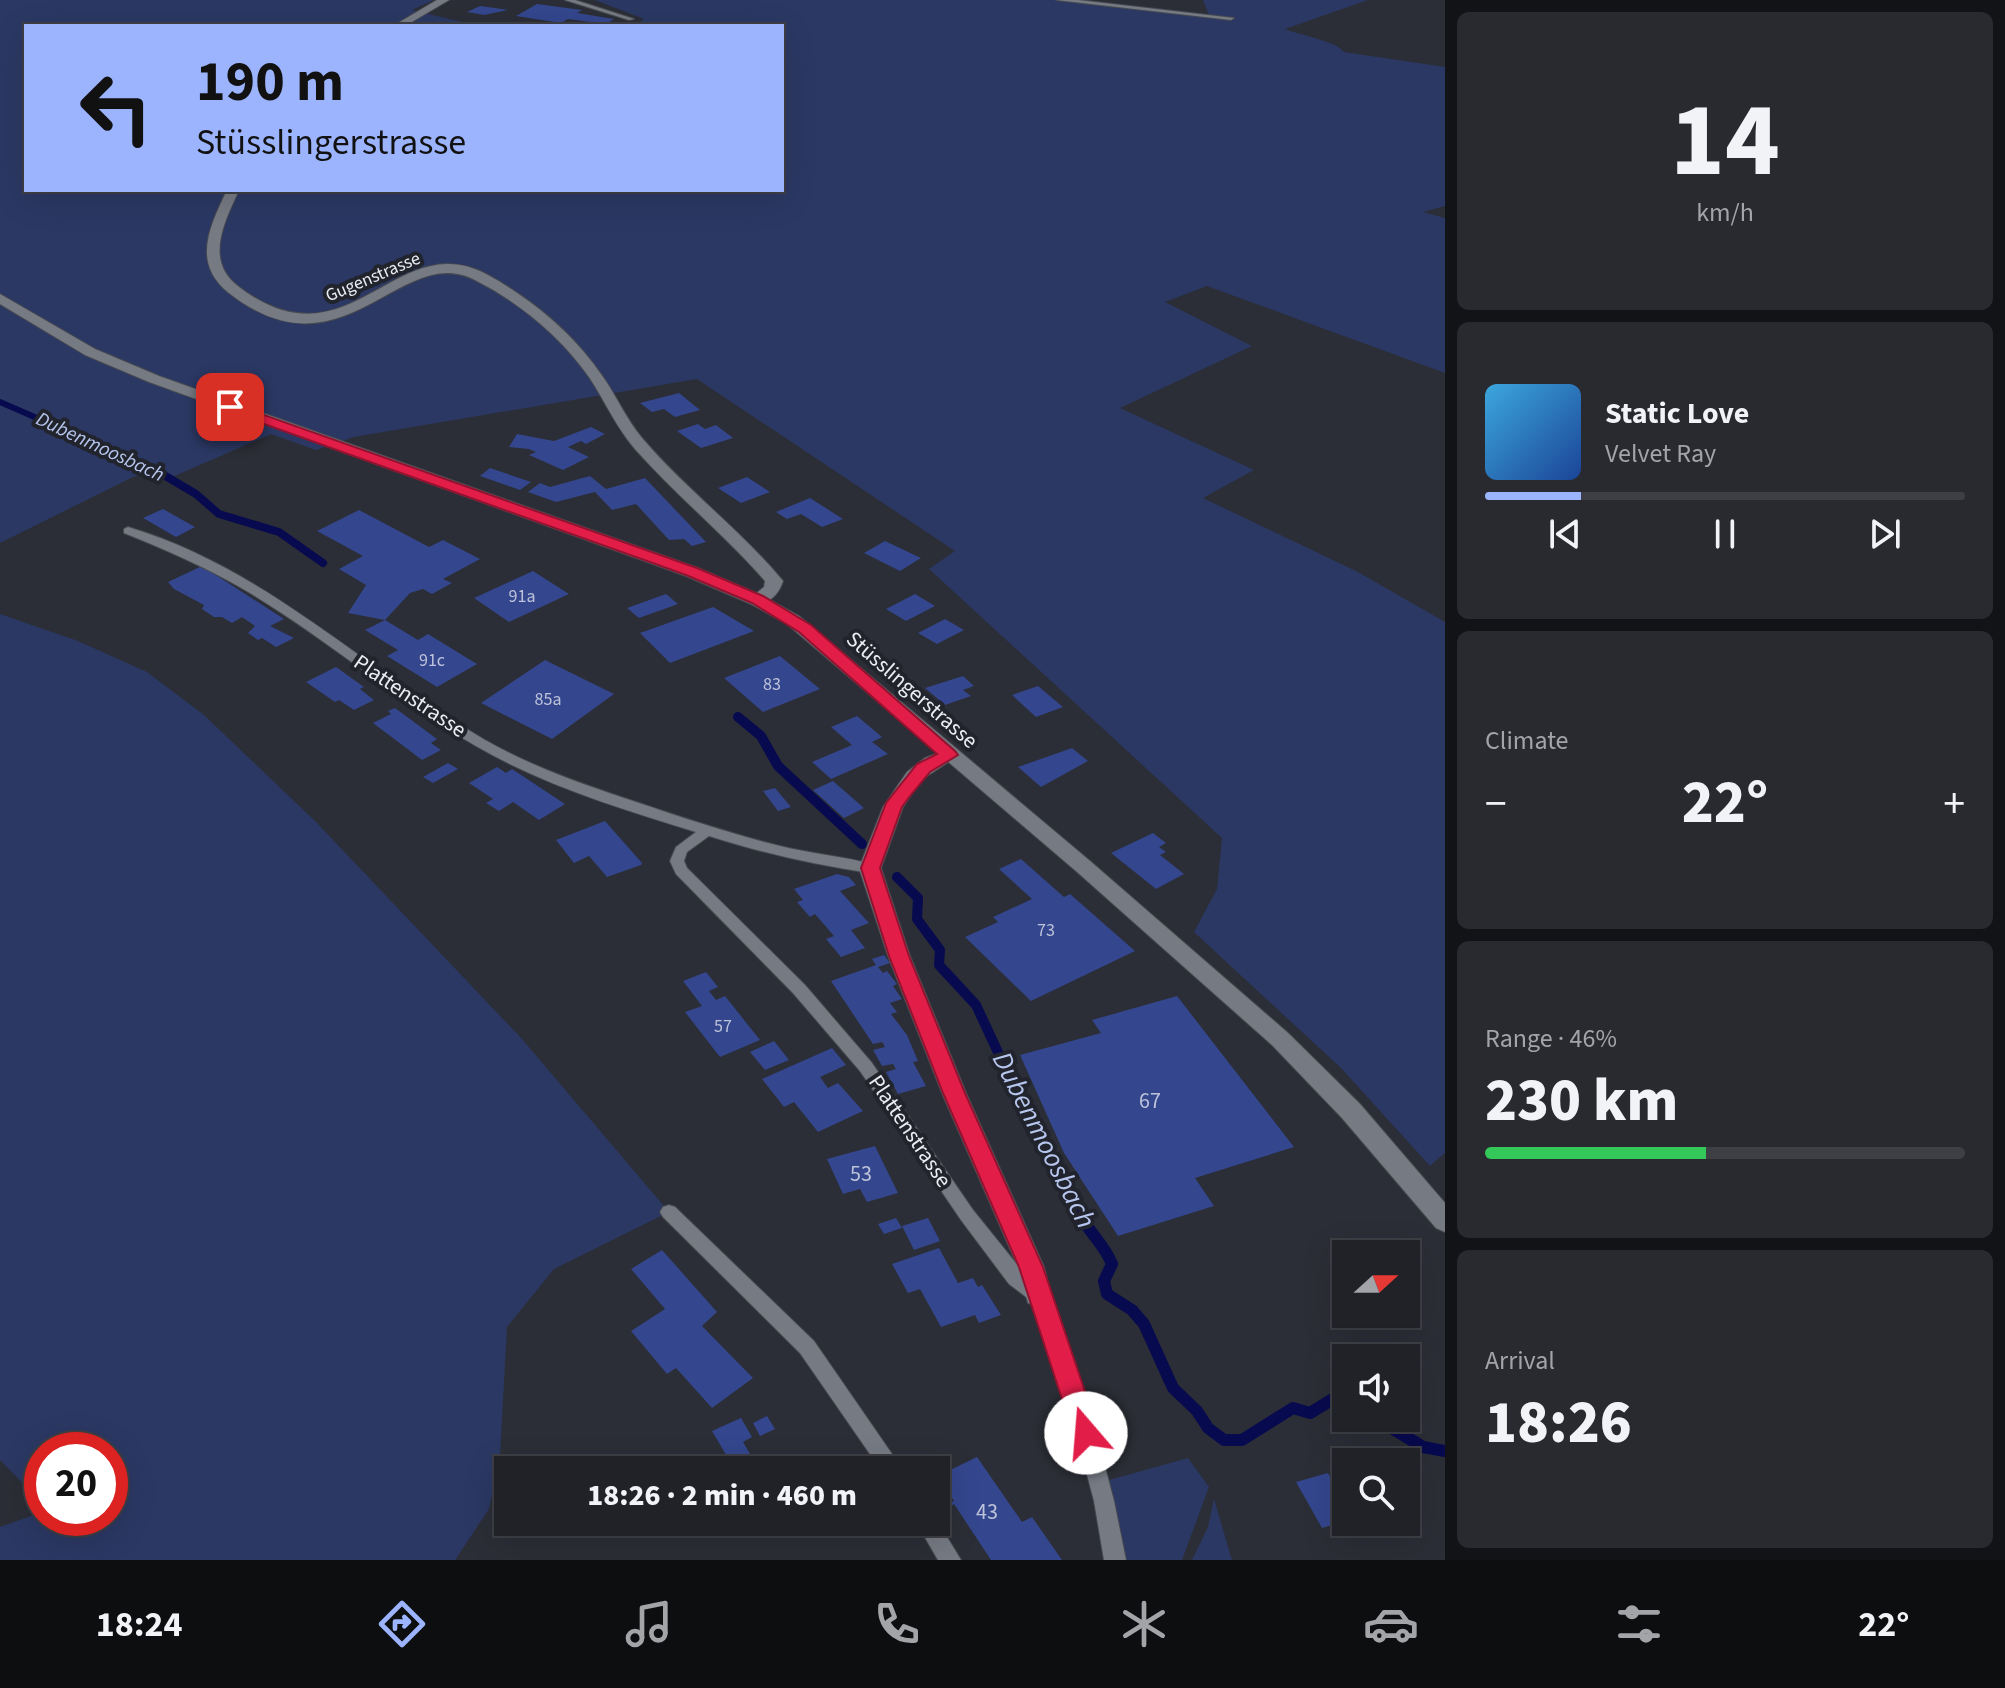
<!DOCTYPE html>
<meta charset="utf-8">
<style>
body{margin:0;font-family:"Source Sans 3",sans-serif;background:#282a30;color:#f1f3f6;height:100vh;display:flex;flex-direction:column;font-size:30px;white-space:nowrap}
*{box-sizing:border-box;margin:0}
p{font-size:26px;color:#a2a4a8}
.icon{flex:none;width:44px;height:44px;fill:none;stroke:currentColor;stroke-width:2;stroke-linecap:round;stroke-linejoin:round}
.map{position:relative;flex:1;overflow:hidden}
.sheet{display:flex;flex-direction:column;gap:12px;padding:12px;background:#121316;width:560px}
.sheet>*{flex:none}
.top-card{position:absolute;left:24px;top:24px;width:760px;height:168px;border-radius:0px;box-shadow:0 8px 32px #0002,0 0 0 2px #3d3f45;background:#9cb4fd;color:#111;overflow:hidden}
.needle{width:52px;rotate:69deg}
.tools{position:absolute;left:1332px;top:1240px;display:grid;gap:16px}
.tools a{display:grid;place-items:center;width:88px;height:88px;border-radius:0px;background:#202228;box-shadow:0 8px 32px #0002,0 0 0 2px #3d3f45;font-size:40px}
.speed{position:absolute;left:24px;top:1432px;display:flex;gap:16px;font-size:40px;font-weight:700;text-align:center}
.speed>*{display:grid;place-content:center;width:104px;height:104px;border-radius:50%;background:#202228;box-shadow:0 8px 32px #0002,0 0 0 2px #3d3f45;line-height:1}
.speed .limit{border:12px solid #d22;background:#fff;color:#111}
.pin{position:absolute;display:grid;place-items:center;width:68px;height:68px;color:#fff;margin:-34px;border-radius:16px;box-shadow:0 4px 12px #0006}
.me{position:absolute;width:88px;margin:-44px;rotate:342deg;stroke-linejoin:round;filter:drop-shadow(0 0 6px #0008)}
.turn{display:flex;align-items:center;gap:28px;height:168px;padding:0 40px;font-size:36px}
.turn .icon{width:104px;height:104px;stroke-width:2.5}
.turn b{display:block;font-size:56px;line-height:68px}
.big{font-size:60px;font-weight:800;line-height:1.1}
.sheet .tile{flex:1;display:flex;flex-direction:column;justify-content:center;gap:12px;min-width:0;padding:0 28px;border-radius:12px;background:#282a30}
.sheet .dial{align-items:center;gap:0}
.dial b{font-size:104px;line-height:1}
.song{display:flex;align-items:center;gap:24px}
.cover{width:96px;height:96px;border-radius:12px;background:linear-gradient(135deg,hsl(200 70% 55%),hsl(220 70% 35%))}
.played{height:8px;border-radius:4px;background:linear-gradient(90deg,#9cb4fd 20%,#3d3f45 20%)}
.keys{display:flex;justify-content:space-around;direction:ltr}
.heat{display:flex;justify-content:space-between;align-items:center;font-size:44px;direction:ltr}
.charge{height:12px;border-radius:6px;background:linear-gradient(90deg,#34c759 46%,#3d3f45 0)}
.trip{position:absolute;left:494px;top:1456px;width:456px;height:80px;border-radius:0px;background:#202228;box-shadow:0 8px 32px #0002,0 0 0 2px #3d3f45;font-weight:800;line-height:80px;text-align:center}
.menu{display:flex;height:128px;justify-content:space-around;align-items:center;background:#0d0e10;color:#a2a4a8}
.menu .icon{width:56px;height:56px}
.menu .active{color:#9cb4fd}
.menu b{font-size:36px;color:#f1f3f6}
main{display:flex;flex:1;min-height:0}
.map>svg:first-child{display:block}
.green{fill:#2b3863}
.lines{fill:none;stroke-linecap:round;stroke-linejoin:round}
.stream-far3{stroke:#080a4f;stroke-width:6}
.stream-far2{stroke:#080a4f;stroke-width:8}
.stream-far1{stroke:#080a4f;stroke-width:10}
.stream{stroke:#080a4f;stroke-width:12}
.building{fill:#34468d}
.service-casing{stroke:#474a50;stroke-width:2}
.minor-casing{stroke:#474a50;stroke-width:2}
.tertiary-casing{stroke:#474a50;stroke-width:2}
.service{fill:#767a83;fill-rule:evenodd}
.minor{fill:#767a83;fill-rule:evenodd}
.tertiary{fill:#767a83;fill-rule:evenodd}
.route{fill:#e11d48;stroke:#92132f;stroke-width:2}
.labels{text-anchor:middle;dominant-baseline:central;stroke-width:8;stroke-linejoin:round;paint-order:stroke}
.far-street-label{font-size:18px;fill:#ebedf3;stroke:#21242c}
.number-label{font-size:18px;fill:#bdc3da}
.far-water-label{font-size:20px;font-style:italic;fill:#b7c6ee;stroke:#21242c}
.street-label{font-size:22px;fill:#ebedf3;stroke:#21242c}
.near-number-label{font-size:22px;fill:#bdc3da}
.near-water-label{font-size:28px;font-style:italic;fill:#b7c6ee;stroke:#21242c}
</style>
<main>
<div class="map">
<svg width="1445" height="1560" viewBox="0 0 1445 1560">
<rect width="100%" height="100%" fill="#2b2e36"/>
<!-- green -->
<path class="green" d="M0,0H434L412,10L479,26H26V190H782V26H635L644,19L595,0H1059L1209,15L1203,0H1368L1285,29C1302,36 1334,40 1344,52L1445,67V206L1423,212L1445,218V373L1207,286L1165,302L1252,346L1120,408L1254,470L1203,498L1358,572L1445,622V1153L1430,1166L1341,1068L1194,932L1217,889L1222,838L929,569L955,551L697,379L354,437L316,450L271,434L170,478L157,471L133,477L0,543Z
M0,614L78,641L147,672L204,715L316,822L522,1039L669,1212L554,1269L507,1327L500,1456L489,1509L455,1560H0V1527L42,1512V1518H110V1450H42V1503L0,1460Z
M1188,1458L1209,1487L1182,1560H1122L1102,1482Z
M1214,1499L1232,1560H1192L1208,1527Z"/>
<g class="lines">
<!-- stream-far3 -->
<path class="stream-far3" d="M0,402L46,422"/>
<!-- stream-far2 -->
<path class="stream-far2" d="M42,420L157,471L196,494L219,514L279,532L323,563"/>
<!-- stream-far1 -->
<path class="stream-far1" d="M738,717L761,736L778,766L862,844
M897,877L918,898L917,919L940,950L939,965L976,1005L1016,1091"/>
<!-- stream -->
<path class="stream" d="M1015,1089C1036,1133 1057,1175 1081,1217C1091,1234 1105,1246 1112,1264L1104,1281L1107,1294L1132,1310L1144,1324L1173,1388L1197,1411L1208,1428L1224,1440H1242L1293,1408L1310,1413L1338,1396L1346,1398
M1375,1418L1423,1447L1445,1451"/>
</g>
<!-- building -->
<path class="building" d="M537,4L582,10L577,13L614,19L606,24L568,19L561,23L516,16Z
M480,6L495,8L508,10L484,15L467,12Z
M679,393L700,410L675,417L664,409L652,412L640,403Z
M698,424L705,429L716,425L733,438L701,448L677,431Z
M591,427L605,434L586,444L581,441L568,447L589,457L563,470L529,455L536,452L529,449L509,447L517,434L554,441Z
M490,468L531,482L520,490L480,476Z
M590,476L606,489L645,478L706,542L692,546L684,539L669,540L636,504L612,510L595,492L556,502L528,492L540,483L550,487Z
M747,477L770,492L741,503L718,488Z
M810,498L843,519L822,527L801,514L787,519L776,512Z
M163,509L195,527L176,537L143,518Z
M359,510L429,547L443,540L480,559L443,579L452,583L432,594L423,589L410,593L385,620L348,613L366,585L339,569L363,556L317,531Z
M885,541L921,558L900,571L864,553Z
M202,566L284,619L270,626L294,638L276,647L262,638L258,640L248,633L255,626L242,617L232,623L222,617H214L202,609L204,605L174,589L168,582Z
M533,571L569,594L509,622L474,598Z
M666,594L678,604L639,618L627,608Z
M915,594L935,606L906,621L886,609Z
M713,607L754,631L670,663L640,633Z
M945,619L964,630L937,644L918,633Z
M385,620L418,640L428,634L477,664L437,687L387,656L398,650L365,630Z
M780,656L820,689L763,712L724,678Z
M545,660L614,694L552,739L481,703Z
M336,667L364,687L360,689L374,700L354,710L339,700L335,702L306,682Z
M963,676L974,686L963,690L971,696L945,705L925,688Z
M1038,686L1063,707L1036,717L1012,695Z
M395,708L437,739L431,743L441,750L422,760L373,723L391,714L388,711Z
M857,716L882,737L872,742L888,754L831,779L812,762L852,745L831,727Z
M1072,748L1088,761L1041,787L1018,767Z
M448,763L458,769L433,783L423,777Z
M497,767L506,773L512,769L565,804L539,820L513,802L499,811L486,803L493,799L469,783Z
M833,781L864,808L844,818L813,790Z
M775,788L791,807L778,811L763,791Z
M605,821L642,863L641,865L607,877L589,856L574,863L556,840Z
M1153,833L1166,843L1159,847L1166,852L1160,855L1184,874L1156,889L1111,853Z
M1021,859L1064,897L1070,894L1135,951L1031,1001L965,937L998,922L993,917L1032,899L999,869Z
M837,874L849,877L856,885L840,891L869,923L851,930L865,948L841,957L826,939L834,936L815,914L810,917L797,902L803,900L794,889Z
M884,955L890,963L878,967L883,973L887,971L897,984L893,986L902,999L890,1003L897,1012L891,1014L907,1035L918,1061L913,1062L926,1086L898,1094L886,1072L896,1069L893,1064L882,1066L873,1050L885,1047L882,1042L873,1044L831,981L876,965L872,959Z
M706,972L718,987L709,991L716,1000L725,996L760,1040L720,1057L685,1012L702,1006L683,981Z
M1177,996L1294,1147L1195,1178L1214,1206L1118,1236L1064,1153L1020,1055L1101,1033L1092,1020Z
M774,1041L789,1060L765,1070L750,1052Z
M832,1048L846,1065L820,1077L828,1088L838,1083L863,1111L818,1132L794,1102L784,1107L762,1079Z
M875,1146L898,1193L867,1202L860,1189L843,1194L827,1159Z
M896,1218L902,1228L884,1234L878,1224Z
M928,1218L940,1241L914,1250L902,1226Z
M939,1248L958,1283L973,1278L978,1287L982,1285L1001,1315L979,1323L975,1315L941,1327L920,1289L908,1293L892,1264Z
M662,1250L717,1312L702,1326L753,1378L712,1408L676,1368L667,1374L631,1331L665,1309L631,1269Z
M767,1416L775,1429L760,1436L753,1423Z
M741,1418L752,1437L743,1442L757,1466L748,1470H735L712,1431Z
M977,1457L1022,1522L1032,1517L1062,1560H991L954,1504L948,1508L946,1505L954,1501L938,1476Z
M1328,1473L1346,1503V1521L1322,1528L1296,1482Z"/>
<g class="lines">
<defs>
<path id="service" d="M565,0H575L634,19L629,20Z
M1056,0H1078L1234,18L1231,20Z
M128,527C264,567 366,671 485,740C532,767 585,785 636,802C684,818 731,834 780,846C812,854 844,856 875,865L877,868L870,873C815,865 762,853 709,836L687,852L684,861L687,868L805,985L872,1063L973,1210L1023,1272L1045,1289L1096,1433L1114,1501L1126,1560H1104L1094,1501L1076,1433L1030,1300L1009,1284L961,1220L860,1071L793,993L676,874L670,861L676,847L696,832C622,809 543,785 476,746C397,700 328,640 250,593C210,569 167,550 124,533V529Z
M669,1205L675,1207L814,1341L903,1470H881L800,1353L663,1217L660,1212L663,1207Z
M936,1519L961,1560H938L916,1522H936Z"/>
<path id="minor" d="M437,0H449L405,26H393Z
M227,190H239C224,223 204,261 239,287C349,371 395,226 486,274C532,299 574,334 603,377C617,397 626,419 642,438C681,484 729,521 770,566L783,581C779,595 766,607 751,604L748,600L764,587L765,581L758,573C719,530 674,493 635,449C616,427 605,401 589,377C561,337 519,302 475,280C400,241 344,383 229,293C191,263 210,226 227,190Z
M949,749L959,755L921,780L903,807L881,868L910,956L966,1093L1044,1267L1051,1295L1048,1303L1038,1306L1028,1303L1018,1267L942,1093L888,956L859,868L883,807L907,772L925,758Z"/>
<path id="tertiary" d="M0,294L95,349L159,376L698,568L763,596L799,616L1090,861L1288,1033L1360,1104L1445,1203V1232L1436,1228L1342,1118L1272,1045L1076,871L787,624L751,604L686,576L149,382L85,355L0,304Z"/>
</defs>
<!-- service casing -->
<use href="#service" class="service-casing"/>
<!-- minor casing -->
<use href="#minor" class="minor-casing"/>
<!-- tertiary casing -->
<use href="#tertiary" class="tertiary-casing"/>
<!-- service -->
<use href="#service" class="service"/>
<!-- minor -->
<use href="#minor" class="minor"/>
<!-- tertiary -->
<use href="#tertiary" class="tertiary"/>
</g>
<!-- route -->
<path class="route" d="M230,403L697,568L763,596L811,625L955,751L958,755L930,772L910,796L902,807L880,868L909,956L965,1093L1043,1267L1099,1433L1095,1442L1086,1445L1077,1442L1073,1433L1019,1267L943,1093L889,956L861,868L886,803L917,764L937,754L799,632L752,603L686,575L225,410V404Z"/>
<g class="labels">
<!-- far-street labels -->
<g class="far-street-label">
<text transform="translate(373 277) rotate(-23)">Gugenstrasse</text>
</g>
<!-- number labels -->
<g class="number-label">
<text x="522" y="596">91a</text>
<text x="432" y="660">91c</text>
<text x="772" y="684">83</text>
<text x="548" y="699">85a</text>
<text x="1046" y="930">73</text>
<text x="723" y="1026">57</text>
</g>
<!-- far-water labels -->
<g class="far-water-label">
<text transform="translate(100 447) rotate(25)">Dubenmoosbach</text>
</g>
<!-- street labels -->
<g class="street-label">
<text transform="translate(912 690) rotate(41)">Stüsslingerstrasse</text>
<text transform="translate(410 696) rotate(34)">Plattenstrasse</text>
<text transform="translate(910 1131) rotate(56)">Plattenstrasse</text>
</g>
<!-- near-number labels -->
<g class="near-number-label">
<text x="1150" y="1101">67</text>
<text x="861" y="1174">53</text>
<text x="987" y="1512">43</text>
</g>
<!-- near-water labels -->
<g class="near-water-label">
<text transform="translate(1044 1140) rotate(63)">Dubenmoosbach</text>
</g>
</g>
</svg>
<div class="tools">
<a><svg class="needle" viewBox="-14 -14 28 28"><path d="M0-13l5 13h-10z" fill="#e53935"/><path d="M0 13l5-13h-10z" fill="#a2a4a8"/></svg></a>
<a><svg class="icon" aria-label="sound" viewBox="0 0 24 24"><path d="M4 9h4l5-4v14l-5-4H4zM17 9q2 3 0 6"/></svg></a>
<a><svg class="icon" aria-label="search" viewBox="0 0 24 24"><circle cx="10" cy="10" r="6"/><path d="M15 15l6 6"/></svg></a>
</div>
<div class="speed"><div class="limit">20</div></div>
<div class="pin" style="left:230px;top:407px;background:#d93025"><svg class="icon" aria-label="arrive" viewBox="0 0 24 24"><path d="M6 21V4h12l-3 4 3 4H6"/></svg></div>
<svg class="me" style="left:1086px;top:1433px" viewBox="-20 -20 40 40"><circle r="19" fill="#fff"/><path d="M0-13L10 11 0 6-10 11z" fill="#e11d48"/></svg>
<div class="trip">18:26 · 2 min · 460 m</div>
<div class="top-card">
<div class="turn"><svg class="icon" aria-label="left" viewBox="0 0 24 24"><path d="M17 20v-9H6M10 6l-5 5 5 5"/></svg><div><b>190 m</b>Stüsslingerstrasse</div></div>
</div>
</div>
<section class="sheet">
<div class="tile dial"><b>14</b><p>km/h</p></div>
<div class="tile">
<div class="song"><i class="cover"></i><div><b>Static Love</b><p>Velvet Ray</p></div></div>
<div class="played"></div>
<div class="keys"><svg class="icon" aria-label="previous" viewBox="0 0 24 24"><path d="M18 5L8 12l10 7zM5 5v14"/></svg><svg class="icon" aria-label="pause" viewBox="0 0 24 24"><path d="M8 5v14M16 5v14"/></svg><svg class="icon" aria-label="next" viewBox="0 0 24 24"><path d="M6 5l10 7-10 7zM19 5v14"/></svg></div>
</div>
<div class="tile"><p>Climate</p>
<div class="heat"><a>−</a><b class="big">22°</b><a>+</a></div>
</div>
<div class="tile"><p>Range · 46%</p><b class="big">230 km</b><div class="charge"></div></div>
<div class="tile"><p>Arrival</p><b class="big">18:26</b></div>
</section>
</main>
<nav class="menu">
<b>18:24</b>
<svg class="icon active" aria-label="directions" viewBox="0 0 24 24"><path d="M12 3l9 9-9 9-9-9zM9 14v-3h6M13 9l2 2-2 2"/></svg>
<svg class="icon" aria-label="music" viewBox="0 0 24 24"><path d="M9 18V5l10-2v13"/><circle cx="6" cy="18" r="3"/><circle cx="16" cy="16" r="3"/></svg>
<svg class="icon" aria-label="phone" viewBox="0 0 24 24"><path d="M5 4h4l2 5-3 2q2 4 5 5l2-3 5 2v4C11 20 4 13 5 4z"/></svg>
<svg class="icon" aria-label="climate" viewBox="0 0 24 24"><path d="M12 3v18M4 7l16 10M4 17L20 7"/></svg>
<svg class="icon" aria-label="car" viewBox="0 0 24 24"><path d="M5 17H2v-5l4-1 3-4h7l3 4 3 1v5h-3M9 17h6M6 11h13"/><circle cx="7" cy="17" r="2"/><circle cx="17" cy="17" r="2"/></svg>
<svg class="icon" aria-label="filters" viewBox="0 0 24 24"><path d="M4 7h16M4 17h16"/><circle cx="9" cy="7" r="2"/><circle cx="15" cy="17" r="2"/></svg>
<b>22°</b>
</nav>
